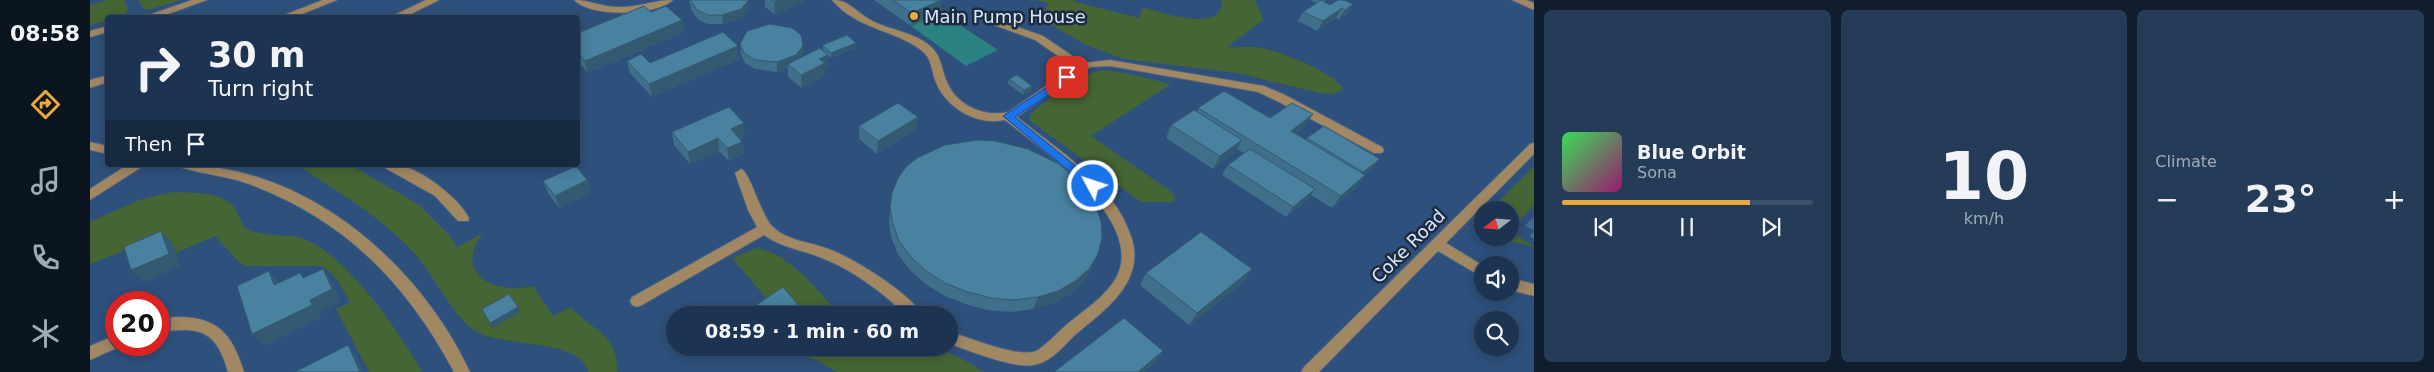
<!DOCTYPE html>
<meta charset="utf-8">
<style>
body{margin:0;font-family:"DejaVu Sans",sans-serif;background:#253c58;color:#f1f3f6;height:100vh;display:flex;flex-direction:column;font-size:19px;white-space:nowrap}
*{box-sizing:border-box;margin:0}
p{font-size:16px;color:#a0aab7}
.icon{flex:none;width:28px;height:28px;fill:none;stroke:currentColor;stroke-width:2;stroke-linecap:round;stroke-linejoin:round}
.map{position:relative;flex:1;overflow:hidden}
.side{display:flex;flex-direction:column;gap:10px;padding:10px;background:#0f1d2d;width:900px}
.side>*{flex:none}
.hud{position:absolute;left:15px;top:15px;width:475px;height:152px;border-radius:5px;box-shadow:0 2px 12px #0003,0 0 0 1px #3a4f68;background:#1c3451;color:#f1f3f6;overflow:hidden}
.needle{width:32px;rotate:253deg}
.controls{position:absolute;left:1384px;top:201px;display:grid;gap:10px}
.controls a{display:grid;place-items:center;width:45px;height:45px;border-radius:50%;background:#1c3451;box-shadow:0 2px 12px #0003,0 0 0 1px #3a4f68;font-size:25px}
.speed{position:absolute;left:15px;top:291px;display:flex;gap:10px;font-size:25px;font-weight:700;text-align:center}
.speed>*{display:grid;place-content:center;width:65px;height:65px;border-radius:50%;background:#1c3451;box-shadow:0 2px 12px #0003,0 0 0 1px #3a4f68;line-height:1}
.speed .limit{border:8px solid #d22;background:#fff;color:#111}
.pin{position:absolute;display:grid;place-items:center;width:42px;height:42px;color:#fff;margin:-21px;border-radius:10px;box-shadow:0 2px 8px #0006}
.me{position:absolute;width:55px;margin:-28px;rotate:310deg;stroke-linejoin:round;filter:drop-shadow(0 0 4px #0008)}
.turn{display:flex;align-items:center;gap:18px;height:105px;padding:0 20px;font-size:22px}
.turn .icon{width:65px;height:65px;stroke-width:2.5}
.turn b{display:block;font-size:35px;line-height:42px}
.then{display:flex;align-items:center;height:48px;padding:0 20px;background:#0003;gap:10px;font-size:19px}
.big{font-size:38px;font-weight:600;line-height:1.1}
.side .tile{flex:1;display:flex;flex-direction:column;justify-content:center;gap:8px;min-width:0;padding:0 18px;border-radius:8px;background:#253c58}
.side .dial{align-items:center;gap:0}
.dial b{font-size:65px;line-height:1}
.song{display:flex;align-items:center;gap:15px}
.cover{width:60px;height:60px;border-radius:8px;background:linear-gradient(135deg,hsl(130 70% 55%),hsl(320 70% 35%))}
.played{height:5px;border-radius:2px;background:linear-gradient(90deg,#eca93b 75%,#3a4f68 75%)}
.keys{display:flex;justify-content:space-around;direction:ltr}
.heat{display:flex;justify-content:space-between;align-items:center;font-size:28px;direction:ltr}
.side .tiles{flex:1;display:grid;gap:10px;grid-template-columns:repeat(3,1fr)}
.trip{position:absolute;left:576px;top:306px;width:292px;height:50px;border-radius:25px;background:#1c3451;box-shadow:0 2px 12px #0003,0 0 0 1px #3a4f68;font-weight:600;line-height:50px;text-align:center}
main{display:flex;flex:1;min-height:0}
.tab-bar{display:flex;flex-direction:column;width:90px;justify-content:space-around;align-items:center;background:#0b1520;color:#a0aab7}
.tab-bar .icon{width:35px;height:35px}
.tab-bar .selected{color:#eca93b}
.tab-bar b{font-size:22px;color:#f1f3f6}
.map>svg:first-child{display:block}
.built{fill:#2e507c;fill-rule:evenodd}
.green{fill:#466534}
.water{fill:#2c8282}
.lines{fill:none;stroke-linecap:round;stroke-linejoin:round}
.minor-casing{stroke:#456286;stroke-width:2}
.minor{fill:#a28763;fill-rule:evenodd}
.wall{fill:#3f6f8a}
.shaded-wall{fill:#335a70}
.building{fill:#4981a0;stroke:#335a70}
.route{fill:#1a73e8;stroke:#114b97}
.poi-dot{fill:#eca93b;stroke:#1d2b3d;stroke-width:2}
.labels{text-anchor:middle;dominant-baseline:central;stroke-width:5;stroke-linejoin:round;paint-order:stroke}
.poi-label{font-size:18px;fill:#d4e7fe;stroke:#1d2b3d;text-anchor:start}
.street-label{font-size:18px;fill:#d4e7fe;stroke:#1d2b3d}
</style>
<main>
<nav class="tab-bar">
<b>08:58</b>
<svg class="icon selected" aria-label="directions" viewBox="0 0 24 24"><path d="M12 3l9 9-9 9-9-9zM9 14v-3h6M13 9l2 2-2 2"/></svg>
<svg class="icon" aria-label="music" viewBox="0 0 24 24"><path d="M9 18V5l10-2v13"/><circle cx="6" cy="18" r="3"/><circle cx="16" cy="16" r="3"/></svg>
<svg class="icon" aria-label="phone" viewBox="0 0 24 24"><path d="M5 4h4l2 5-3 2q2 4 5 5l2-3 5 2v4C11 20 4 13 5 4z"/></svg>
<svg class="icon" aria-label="climate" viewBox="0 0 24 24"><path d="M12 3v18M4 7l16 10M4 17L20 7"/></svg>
</nav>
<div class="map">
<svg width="1444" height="372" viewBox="0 0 1444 372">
<rect width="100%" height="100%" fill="#26456c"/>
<!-- built -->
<path class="built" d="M0,0H1444V372H0ZM18,18H488V165H18ZM1392,210H1420V238H1392ZM1392,265H1420V292H1392ZM26,302H69V345H26ZM585,315H860V348H585ZM1392,320H1420V348H1392Z"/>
<!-- green -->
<path class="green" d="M17,0H34L38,9L35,15L18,18L17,21L0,25V5Z
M48,0H91L58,10L54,9Z
M946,0H985V2L1049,18L1053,7C1070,12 1134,35 1132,0H1165L1173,20L1137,47C1149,48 1161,46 1172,48C1189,51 1249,74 1253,90L1244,94L1230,93L1147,73L1034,59L996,45L953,20L958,3Z
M1014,70L1035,73L1081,84L1001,136L1079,190L1085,196L1084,202H1051L939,120L941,113C962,97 987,73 1014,70Z
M207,165H261L329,205L360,236L367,247L393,233C362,275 405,295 443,286L463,316L481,307C503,333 528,331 527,372H498C491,337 408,349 382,329C360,311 344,276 325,254C292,217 248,192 207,165Z
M1444,166V205L1420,231L1444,247L1403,238H1420V210H1400Z
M83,192C101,193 131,191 144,207C149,213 150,221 155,228C179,239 193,232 214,239C256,255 311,333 332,372H279L246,309L260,302C252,289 245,271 230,266H157L150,263L125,236L86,253L82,242L40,259L36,250L0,264V222L49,200Z
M666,248C702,254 726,291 751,315H707L683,306L642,258Z
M667,348H788C798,350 806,348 816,348C844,346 870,354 893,372H747L726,360L705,354L684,353L663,356Z"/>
<!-- water -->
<path class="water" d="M850,12L908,50L876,66L821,26Z"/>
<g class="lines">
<defs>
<path id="minor" d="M102,0H117L67,18H50Z
M233,0H247L202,18H186Z
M336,0H349L313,18H298Z
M484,0C500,0 514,8 531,7C549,7 565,0 583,0C565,16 502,18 484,0Z
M742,0C759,0 764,10 779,19C799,31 829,32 844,50C852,59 852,72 857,82C867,106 894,117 918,112L984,67L945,40L904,25L903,23L908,20L953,36L993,63L1020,60L1174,86L1195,95L1292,147L1294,150L1292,153H1284L1187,101L1168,92L1020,66L1001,67L990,72L927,117C969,151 1025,184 1042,239C1055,282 1015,310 986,334C973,346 962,362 944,365C924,369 880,351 860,344V332C879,337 931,360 948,350C958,343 965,335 974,327C992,311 1017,297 1028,274C1052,217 952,150 915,120C887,126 855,108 845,80C841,69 842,58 831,50C803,29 768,30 742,0Z
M1422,0H1436L1444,3V10Z
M18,26V32L0,37V31Z
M18,75V82L0,88V80Z
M0,142L18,146V154L0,150Z
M1444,143V154L1356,243L1392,265V277L1348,251L1229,372H1211L1214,367L1440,144Z
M37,165H52L50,168L0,200V189Z
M91,165C216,165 329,263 380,372H364C316,282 253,218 156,183C135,176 113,174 93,168Z
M293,165C298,165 304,164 309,165C331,169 369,198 379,218L378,221H368L345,196L295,168Z
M651,169C660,171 671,216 683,227C696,240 719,242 736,248C760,256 821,293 832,315H816C792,292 763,270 732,258C714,250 691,248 674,235L552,305L547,307L542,305L540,301L542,297L667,227L658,210L645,173Z
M1420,278L1444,284V296L1420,290Z
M85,317C127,316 142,333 154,372H138C126,329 109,327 69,332V320Z
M26,335V345L31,346L0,360V346Z"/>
</defs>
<!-- minor casing -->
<use href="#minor" class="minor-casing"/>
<!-- minor -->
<use href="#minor" class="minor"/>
</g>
<!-- wall -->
<path class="wall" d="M599,0L658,11L652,18L633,24H619L608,20L601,9Z
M675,0H714V2L685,15L675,7Z
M784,0H852L850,12L821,26Z
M1220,0H1237L1234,2L1240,5L1263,4L1257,14L1249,19L1246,18L1227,31L1208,21L1213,12L1226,3Z
M561,12L592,20L594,32L498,73L488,62V33Z
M766,43L765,48L741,58L738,55V67L735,69V76L712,88L698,77V68L687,72L665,69L655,63L651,54L650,44L713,46V56L712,57L733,50V45Z
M649,59L562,97L540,73L537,61L560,63Z
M919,79L942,86L940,91L933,95L918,84Z
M1108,108L1180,118L1215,127L1206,134L1216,140L1217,138L1283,169L1275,175L1266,188L1242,208L1221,195L1219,198L1196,217L1132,175L1138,165L1154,153L1147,149L1145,152L1123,169L1076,138L1081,125L1107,112Z
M828,117L826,130L787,154L769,139V126Z
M582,132L655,136L650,139L652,142L654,154L639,161L629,151L600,164L584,145Z
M497,180L501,193L469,208L458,193L453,181Z
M802,193L1003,267L994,281L980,294L963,303L943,309L921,312L897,310L875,304L853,295L834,283L819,269L808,254L801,237L799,221Z
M1444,217V230L1435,226Z
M1444,231V239L1439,236Z
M1162,269L1154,282L1099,325L1050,285L1056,273Z
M662,308L709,315H663Z"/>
<!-- shaded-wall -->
<path class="shaded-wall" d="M690,0H714V2L685,15L684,2Z
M851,0H852L850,12L821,26L822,13Z
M658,1V11L652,18L633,24L632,15Z
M1263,4L1257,14L1249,19L1255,10Z
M1252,8L1246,18L1227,31L1233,21Z
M592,20L594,32L498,73L495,61Z
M766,43L765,48L741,58V53Z
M648,46L649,59L562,97L559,84Z
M713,46V56L707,64H698V68L687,72V62Z
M738,55V67L735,69V76L712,88L711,75L729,59Z
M942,86L940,91L933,95L934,90Z
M1223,114L1215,127L1193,143L1201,131Z
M828,117L826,130L787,154L788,141Z
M654,123L655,136L642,142L641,129Z
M628,138L629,151L600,164L598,152Z
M1152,140L1145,152L1123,169L1130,156Z
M652,142L654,154L639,161L637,148Z
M1290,159L1283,169L1266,182L1273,172Z
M1275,175L1266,188L1242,208L1251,196Z
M497,180L501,193L469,208L465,196Z
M1225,189L1219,198L1196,217L1203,207Z
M71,231L83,244L90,266L54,282L41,270Z
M1008,254L1003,267L994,281L980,294L963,303L943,309L948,297Z
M233,269L242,281L251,302L230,312L232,317L174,346L162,334L220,300Z
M1162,269L1154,282L1099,325L1107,313Z
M179,271L189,283L184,285Z
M709,306V315H693Z
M428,307L430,312L403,328L400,323Z
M258,345L267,357L274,372H270Z
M1073,351L1066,362L1055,372H1048Z"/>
<!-- building -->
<path class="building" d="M600,0H658V1L651,9L632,15H618L607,10Z
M682,0H690L684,2Z
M803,0H851L822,13Z
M1231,0L1240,5L1248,0H1253L1263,4L1255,10L1252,8L1233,21L1213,12Z
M554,6L561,12L576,6L592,20L495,61L488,53V33Z
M680,24L702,28L711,35L713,46L706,55L687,62L665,60L654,53L650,44L657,31Z
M633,32L648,46L559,84L537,61L551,54L560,63Z
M757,35L766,43L741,53L733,45Z
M730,48L738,55L729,59L735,63L711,75L698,64Z
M927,75L942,86L934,90L919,79Z
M1134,91L1180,118L1202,103L1223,114L1201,131L1275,175L1251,196L1108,108Z
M808,103L828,117L788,141L769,126Z
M639,107L654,123L641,129L652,142L637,148L628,138L598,152L582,132Z
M1104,110L1152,140L1130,156L1081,125Z
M1234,126L1290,159L1273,172L1217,138Z
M888,140L905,141L938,149L969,164L997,190L1006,206L1011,222L1012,238L1008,254L999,269L985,281L968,291L948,297L924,300L901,298L878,292L855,283L836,271L821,257L809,241L803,224L800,208L802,193L808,178L816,167L827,158L855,145Z
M1160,149L1225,189L1203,207L1138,165Z
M486,166L497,180L465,196L453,181Z
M71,231L79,254L41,270L34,247Z
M1111,232L1162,269L1107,313L1056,273Z
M233,269L242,289L220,300L222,305L162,334L147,286L179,271L184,285L210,273L213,278Z
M693,287L709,306L693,315H668L662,308Z
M419,294L428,307L400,323L392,309Z
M1034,318L1073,351L1048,372H964Z
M258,345L270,372H205Z"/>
<!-- route -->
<path class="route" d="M977,74L982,77L981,80L925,117L1007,183L1008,186L1003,191L913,116Z"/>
<!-- markers -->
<circle class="poi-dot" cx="824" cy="16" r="5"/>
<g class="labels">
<!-- poi labels -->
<g class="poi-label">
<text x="834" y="16">Main Pump House</text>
</g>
<!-- street labels -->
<g class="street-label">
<text transform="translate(1318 246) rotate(-45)">Coke Road</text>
</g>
</g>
</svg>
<div class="controls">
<a><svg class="needle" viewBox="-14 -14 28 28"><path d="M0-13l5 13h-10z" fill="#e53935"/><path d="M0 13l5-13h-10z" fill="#a0aab7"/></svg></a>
<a><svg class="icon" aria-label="sound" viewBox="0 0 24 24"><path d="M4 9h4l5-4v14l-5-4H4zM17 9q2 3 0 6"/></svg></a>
<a><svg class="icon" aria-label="search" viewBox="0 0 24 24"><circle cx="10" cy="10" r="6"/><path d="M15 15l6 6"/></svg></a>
</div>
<div class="speed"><div class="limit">20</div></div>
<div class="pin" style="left:977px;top:77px;background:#d93025"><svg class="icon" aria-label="arrive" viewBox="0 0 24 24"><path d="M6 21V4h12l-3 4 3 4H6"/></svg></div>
<svg class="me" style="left:1003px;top:186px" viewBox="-20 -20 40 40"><circle r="17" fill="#1a73e8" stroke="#fff" stroke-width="3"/><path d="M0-11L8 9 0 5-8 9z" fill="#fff"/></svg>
<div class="trip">08:59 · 1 min · 60 m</div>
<div class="hud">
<div class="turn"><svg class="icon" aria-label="right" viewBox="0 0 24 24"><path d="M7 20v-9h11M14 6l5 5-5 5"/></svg><div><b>30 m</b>Turn right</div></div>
<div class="then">Then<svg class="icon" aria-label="arrive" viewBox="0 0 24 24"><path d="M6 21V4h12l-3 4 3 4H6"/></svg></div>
</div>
</div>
<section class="side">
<div class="tiles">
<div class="tile">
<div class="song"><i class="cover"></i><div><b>Blue Orbit</b><p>Sona</p></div></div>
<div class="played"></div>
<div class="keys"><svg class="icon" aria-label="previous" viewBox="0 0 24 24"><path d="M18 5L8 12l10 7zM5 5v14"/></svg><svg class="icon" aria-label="pause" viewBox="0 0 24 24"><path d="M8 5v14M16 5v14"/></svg><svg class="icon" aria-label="next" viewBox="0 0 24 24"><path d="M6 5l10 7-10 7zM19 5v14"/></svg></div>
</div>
<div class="tile dial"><b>10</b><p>km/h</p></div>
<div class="tile"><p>Climate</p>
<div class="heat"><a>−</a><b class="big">23°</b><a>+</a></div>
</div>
</div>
</section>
</main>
